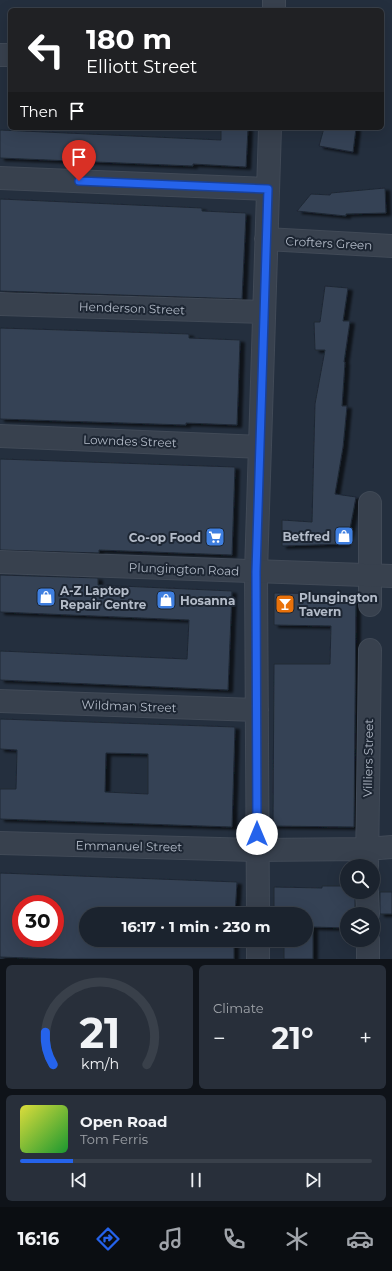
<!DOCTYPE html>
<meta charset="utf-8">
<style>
body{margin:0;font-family:Montserrat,sans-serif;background:#282f3a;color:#f1f3f6;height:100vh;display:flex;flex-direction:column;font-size:15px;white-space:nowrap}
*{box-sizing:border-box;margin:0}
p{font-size:13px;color:#a0a4aa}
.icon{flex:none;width:22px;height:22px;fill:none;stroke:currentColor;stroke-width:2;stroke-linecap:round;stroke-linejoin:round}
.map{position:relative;height:959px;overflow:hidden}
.side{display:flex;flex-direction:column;gap:6px;padding:6px;background:#0f1319;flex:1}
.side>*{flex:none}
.banner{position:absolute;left:8px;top:8px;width:376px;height:122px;border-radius:6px;box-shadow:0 4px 16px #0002,0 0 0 1px #39404a;background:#202124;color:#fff;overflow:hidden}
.buttons{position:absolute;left:340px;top:859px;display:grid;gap:8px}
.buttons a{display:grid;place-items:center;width:40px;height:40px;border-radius:50%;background:#1b232e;box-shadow:0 4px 16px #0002,0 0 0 1px #39404a;font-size:20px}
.speed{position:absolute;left:12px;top:895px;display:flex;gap:8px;font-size:20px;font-weight:700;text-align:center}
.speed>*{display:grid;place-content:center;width:52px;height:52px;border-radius:50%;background:#1b232e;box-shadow:0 4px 16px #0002,0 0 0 1px #39404a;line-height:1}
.speed .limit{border:6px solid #d22;background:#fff;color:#111}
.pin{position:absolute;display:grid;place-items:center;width:34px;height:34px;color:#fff;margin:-41px -17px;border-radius:50% 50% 50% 0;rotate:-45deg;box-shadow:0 0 4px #0007}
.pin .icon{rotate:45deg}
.me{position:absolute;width:44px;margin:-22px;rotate:0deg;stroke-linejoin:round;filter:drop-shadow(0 0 3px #0008)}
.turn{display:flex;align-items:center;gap:14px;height:84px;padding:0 12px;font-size:18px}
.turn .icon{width:52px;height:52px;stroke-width:2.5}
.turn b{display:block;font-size:28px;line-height:34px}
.then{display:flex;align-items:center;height:38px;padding:0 12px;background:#0003;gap:8px;font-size:15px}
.big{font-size:30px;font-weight:700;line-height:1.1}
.side .tile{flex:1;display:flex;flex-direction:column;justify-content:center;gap:6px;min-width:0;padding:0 14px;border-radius:6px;background:#282f3a}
.side .dial{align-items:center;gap:0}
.dial svg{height:104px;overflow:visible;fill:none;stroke:#39404a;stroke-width:7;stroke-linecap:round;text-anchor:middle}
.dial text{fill:#f1f3f6;stroke:none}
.song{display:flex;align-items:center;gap:12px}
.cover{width:48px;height:48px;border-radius:6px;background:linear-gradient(135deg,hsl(60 70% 55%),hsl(130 70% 35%))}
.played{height:4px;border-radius:2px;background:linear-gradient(90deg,#2563eb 15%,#39404a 15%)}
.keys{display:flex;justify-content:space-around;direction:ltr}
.heat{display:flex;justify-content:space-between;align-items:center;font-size:22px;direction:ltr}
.side .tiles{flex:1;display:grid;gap:6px;grid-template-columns:1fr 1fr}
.tile:last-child{grid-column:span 2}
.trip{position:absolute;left:79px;top:907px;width:234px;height:40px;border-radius:20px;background:#1b232e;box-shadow:0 4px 16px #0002,0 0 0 1px #39404a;font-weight:700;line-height:40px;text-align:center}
.tabs{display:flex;height:64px;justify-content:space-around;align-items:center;background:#0b0e12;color:#a0a4aa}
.tabs .icon{width:28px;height:28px}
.tabs .on{color:#2563eb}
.tabs b{font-size:18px;color:#f1f3f6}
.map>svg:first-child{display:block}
.building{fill:#364354;stroke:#1f2835;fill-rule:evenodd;filter:url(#shadow)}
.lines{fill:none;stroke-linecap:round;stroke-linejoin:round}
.minor-casing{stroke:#414a57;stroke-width:24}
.tertiary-casing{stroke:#414a57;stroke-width:24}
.minor{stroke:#38414e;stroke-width:22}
.tertiary{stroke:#38414e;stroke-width:22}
.route-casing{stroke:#184099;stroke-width:10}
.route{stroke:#2563eb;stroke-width:7}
.labels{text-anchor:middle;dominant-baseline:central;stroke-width:4;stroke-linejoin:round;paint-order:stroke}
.street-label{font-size:12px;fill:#b4bcc9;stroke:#1d2633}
.poi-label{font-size:12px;font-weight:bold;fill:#b4bcc9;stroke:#1d2633;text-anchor:start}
</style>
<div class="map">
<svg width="392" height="959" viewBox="0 0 392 959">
<defs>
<filter id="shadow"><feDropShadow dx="4.5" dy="2.5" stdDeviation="1" flood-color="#0009"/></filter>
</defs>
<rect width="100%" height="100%" fill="#242f3e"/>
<!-- building -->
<path class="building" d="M221,128H248L246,167L193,164V166L0,158V130L221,140Z
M324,128H356L353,152L319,146Z
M385,188L386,213L346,214V216L297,211L311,194L330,195L331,193Z
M0,199L202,208V211L246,213L242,299L0,291Z
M325,286L348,288L343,321H350L344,362H345L342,406H347L343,447L335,494L356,497L349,534L345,544L282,546V520L312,522L315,404L325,350H315L314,322H320Z
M0,328L189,334V338L240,340L237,425L186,423V425L0,419Z
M0,459L235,467L232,555L99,550V553L0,550Z
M0,575L98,578V585L232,591L228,690L0,680V651L187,659L189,620L0,612Z
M274,593L356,594L354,827L273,826L274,664H330L331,626L274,625Z
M0,719L235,727L232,827L0,819V789H16L17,750L0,749ZM106,753L148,754V794L105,792Z
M0,873L237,882L235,914H86V940H234V959H58L0,957ZM21,904H55V938H21Z
M322,886H347V892H355V914H347V928L313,927V959H284V940H306V914H274V887L322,888Z
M380,892H392V914H380Z"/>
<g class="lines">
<defs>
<path id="minor" d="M274,10V0
M0,55H10
M0,178L268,189
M266,239L392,246
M0,304L264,312
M0,436L260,447
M370,605V503
M0,701L257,710
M0,843L257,850L367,849L392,847
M367,866L370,650
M367,892L368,914
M258,914L256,572L270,128
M258,940V959
M368,940V959"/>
<path id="tertiary" d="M0,562L392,576"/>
</defs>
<!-- minor casing -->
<use href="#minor" class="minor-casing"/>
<!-- tertiary casing -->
<use href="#tertiary" class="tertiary-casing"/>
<!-- minor -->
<use href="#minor" class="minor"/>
<!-- tertiary -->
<use href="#tertiary" class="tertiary"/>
</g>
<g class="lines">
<defs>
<path id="route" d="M79,181L268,189L256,572L257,834"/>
</defs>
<!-- route casing -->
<use href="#route" class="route-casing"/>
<!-- route -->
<use href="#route" class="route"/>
</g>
<!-- icons -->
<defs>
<symbol id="shop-square" viewBox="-11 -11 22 22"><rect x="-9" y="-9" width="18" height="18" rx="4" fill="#3f7fe0" stroke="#1d2633"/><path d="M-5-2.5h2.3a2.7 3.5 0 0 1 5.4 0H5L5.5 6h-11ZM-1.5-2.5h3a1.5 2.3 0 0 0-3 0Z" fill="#fff"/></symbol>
<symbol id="supermarket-square" viewBox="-11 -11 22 22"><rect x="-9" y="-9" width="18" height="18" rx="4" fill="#3f7fe0" stroke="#1d2633"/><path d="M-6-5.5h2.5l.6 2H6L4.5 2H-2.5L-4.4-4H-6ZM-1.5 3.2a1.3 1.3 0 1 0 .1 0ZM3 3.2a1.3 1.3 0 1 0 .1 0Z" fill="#fff"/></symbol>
<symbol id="bar-square" viewBox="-11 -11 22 22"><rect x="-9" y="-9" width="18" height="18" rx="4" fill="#e8710a" stroke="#1d2633"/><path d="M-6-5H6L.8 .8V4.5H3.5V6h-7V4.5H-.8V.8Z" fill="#fff"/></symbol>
</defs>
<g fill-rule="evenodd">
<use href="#shop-square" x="333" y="525" width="22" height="22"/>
<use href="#supermarket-square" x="204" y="526" width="22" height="22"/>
<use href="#shop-square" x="35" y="586" width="22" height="22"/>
<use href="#shop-square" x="155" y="589" width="22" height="22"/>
<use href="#bar-square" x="274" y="593" width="22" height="22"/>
</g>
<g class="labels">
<!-- street labels -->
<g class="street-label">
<text transform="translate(329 243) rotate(3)">Crofters Green</text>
<text transform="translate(132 308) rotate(2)">Henderson Street</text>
<text transform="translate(130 441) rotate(2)">Lowndes Street</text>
<text transform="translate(184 569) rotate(2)">Plungington Road</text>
<text transform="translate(129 706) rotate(2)">Wildman Street</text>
<text transform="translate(368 758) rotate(-89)">Villiers Street</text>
<text transform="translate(129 846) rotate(1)">Emmanuel Street</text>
</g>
<!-- poi labels -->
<g class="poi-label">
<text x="330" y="536" text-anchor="end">Betfred</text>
<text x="201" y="537" text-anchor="end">Co-op Food</text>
<text x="60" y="590">A-Z Laptop<tspan x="60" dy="14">Repair Centre</tspan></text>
<text x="299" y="597">Plungington<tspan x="299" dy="14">Tavern</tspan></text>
<text x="180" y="600">Hosanna</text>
</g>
</g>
</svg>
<div class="buttons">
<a><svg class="icon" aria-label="search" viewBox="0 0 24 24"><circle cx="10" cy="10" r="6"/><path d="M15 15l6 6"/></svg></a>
<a><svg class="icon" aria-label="layers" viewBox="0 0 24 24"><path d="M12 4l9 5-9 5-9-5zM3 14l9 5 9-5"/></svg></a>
</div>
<div class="speed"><div class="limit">30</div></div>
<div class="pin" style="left:79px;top:181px;background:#d93025"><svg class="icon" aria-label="arrive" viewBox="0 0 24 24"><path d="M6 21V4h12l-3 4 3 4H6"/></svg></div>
<svg class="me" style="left:257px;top:834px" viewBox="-20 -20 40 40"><circle r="19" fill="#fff"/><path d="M0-13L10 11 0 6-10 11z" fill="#2563eb"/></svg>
<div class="trip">16:17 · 1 min · 230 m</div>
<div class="banner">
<div class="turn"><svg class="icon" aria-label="left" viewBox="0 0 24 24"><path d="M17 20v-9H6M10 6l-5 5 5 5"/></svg><div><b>180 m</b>Elliott Street</div></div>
<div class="then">Then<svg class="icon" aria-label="arrive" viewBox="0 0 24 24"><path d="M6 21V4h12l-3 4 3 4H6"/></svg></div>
</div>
</div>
<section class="side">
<div class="tiles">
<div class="tile dial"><svg viewBox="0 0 100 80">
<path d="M14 69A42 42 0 1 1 86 69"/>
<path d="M14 69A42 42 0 0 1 8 44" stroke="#2563eb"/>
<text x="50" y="56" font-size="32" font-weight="700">21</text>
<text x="50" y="72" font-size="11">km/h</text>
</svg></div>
<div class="tile"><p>Climate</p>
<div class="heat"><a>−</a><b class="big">21°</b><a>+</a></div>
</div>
<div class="tile">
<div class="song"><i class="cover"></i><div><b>Open Road</b><p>Tom Ferris</p></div></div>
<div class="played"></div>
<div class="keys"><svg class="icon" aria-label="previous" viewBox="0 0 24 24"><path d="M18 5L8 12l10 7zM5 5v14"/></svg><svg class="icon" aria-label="pause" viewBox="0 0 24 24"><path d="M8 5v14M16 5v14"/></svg><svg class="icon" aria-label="next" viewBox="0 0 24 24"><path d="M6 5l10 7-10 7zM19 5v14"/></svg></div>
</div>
</div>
</section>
<nav class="tabs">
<b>16:16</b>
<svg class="icon on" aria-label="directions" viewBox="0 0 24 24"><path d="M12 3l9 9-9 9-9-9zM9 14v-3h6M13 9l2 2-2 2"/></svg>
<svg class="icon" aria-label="music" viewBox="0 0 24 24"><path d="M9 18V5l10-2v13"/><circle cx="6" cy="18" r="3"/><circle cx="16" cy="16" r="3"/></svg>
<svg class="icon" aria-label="phone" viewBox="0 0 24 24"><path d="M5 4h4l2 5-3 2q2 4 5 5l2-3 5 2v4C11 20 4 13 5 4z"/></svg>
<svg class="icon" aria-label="climate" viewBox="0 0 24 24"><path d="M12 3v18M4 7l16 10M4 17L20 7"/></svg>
<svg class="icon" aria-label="car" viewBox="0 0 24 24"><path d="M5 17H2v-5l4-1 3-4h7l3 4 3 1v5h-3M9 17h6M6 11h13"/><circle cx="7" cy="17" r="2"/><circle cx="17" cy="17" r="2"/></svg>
</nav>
